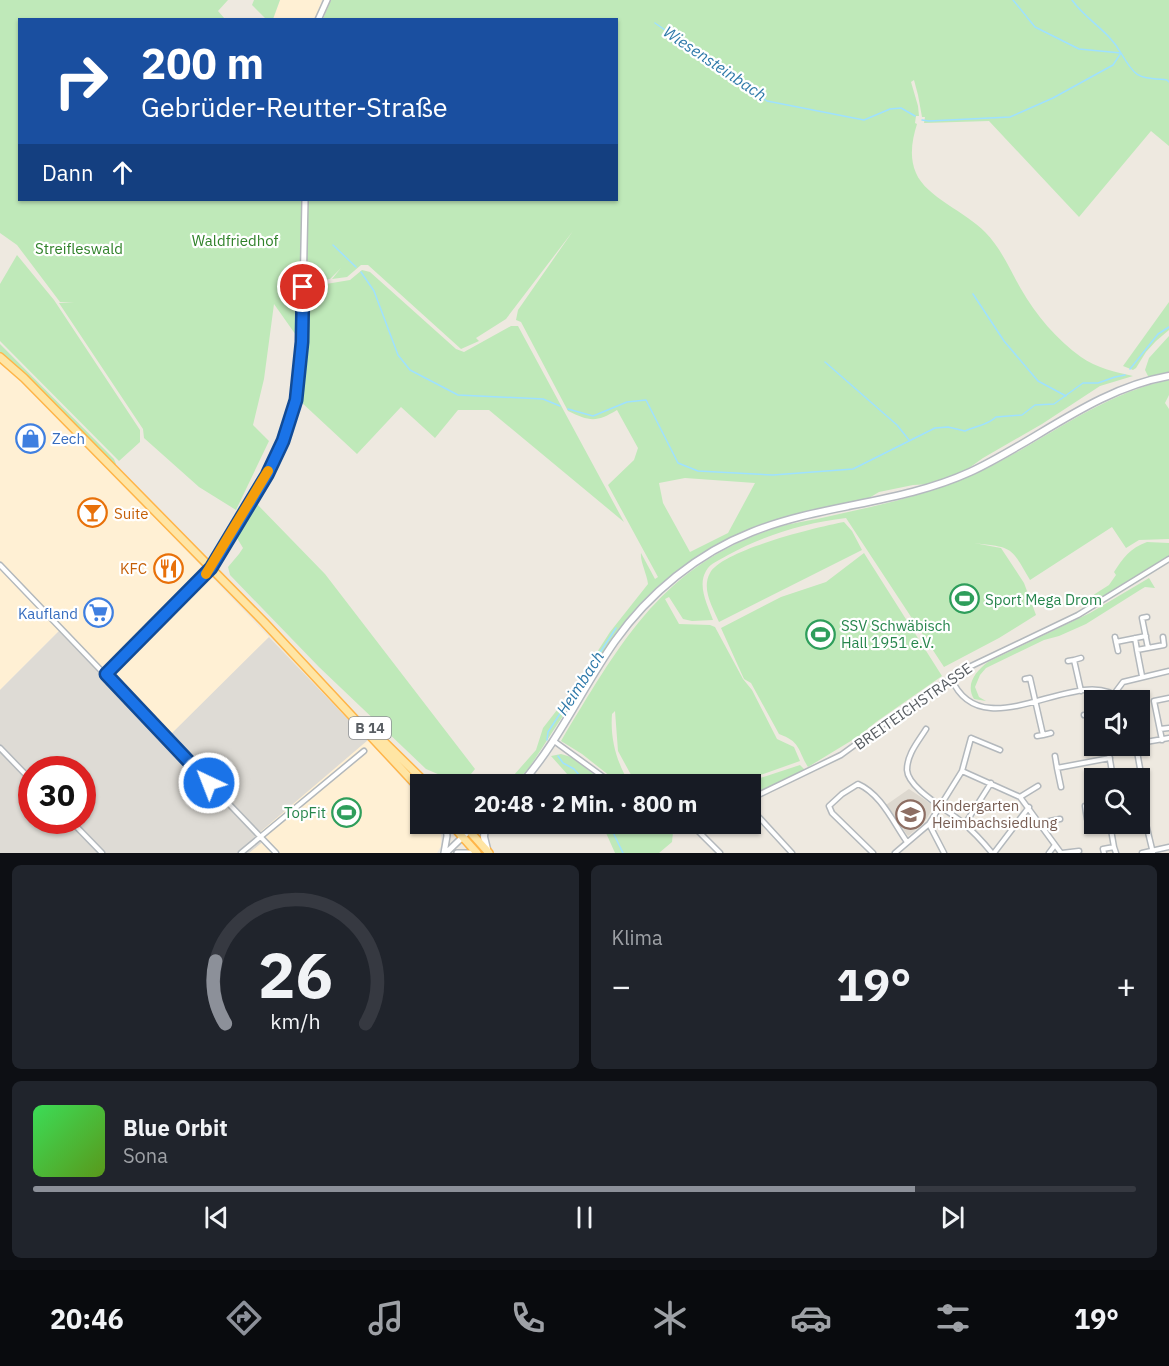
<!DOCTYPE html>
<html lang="de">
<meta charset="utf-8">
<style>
body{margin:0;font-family:"IBM Plex Sans",sans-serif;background:#20242c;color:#f1f3f6;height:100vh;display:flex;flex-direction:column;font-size:22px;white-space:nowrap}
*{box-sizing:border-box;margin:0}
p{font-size:20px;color:#9ea1a6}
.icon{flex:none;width:33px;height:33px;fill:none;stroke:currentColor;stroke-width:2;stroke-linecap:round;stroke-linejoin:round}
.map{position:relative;height:853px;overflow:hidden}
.drawer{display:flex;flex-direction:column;gap:12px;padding:12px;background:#0d0f14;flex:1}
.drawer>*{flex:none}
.banner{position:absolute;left:18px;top:18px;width:600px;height:183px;border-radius:0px;box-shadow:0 2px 4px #0004;background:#1a4fa0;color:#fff;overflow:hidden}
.buttons{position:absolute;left:1084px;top:690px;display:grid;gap:12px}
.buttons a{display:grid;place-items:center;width:66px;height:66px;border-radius:0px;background:#171b24;box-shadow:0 2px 4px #0004;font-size:30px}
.speed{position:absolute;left:18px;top:756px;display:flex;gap:12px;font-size:30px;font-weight:700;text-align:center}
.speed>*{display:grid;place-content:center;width:78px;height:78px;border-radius:50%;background:#171b24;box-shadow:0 2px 4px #0004;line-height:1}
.speed .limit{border:9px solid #d22;background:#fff;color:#111}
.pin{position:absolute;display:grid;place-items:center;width:51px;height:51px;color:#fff;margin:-26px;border:3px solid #fff;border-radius:50%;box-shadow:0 2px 6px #0007}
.me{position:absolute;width:66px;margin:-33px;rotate:317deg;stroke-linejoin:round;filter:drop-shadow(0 0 4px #0008)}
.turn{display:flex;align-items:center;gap:21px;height:126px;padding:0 24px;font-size:27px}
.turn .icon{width:78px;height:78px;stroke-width:2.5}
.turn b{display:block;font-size:42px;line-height:51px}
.then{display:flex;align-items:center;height:57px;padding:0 24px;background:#0003;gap:12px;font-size:22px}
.big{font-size:45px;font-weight:700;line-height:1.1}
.drawer .tile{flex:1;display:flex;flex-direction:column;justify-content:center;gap:9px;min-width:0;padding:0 21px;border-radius:9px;background:#20242c}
.drawer .dial{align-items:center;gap:0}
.dial svg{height:156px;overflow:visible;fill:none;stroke:#363941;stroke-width:7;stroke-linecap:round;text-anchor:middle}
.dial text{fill:#f1f3f6;stroke:none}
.song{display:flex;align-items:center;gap:18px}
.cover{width:72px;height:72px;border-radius:9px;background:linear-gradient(135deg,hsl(130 70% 55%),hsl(90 70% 35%))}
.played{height:6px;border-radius:3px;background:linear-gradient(90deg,#8c9099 80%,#363941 80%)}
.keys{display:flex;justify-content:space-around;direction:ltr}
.heat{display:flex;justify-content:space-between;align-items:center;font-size:33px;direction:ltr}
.drawer .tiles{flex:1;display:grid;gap:12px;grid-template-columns:1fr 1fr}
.tile:last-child{grid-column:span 2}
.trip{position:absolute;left:410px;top:774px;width:351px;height:60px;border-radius:0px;background:#171b24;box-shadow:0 2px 4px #0004;font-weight:700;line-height:60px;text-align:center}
.menu{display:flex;height:96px;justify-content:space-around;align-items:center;background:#090b0e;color:#9ea1a6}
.menu .icon{width:42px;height:42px}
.menu .active{color:#8c9099}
.menu b{font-size:27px;color:#f1f3f6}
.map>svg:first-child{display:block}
.commercial{fill:#fff0d4}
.industrial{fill:#dedbd5;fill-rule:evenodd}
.education{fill:#ddd8cf}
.green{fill:#bfe9b9;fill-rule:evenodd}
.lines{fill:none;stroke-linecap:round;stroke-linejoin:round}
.stream{stroke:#9fe1ff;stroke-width:1.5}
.minor-casing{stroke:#b3b8bc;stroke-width:7}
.tertiary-casing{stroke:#b3b8bc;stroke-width:8}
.secondary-casing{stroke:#b4b9bf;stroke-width:9}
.primary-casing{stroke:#ffb548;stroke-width:10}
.minor{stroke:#fff;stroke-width:4}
.tertiary{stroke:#fff;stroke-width:5}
.secondary{stroke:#fff;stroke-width:6}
.primary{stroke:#ffe5a4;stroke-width:7}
.route-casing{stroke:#114b97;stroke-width:15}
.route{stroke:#1a73e8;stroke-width:10}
.slow{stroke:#f59e0b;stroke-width:10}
.labels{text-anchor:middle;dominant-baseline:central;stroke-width:4.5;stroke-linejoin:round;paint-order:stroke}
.shield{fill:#fff;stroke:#8b8e92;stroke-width:1.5}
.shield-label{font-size:14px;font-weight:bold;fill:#595e63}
.park-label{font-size:15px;fill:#30822a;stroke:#fff}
.shop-label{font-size:15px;fill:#366cbe;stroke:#fff;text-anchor:start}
.food-label{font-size:15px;fill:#c56008;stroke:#fff;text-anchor:start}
.leisure-label{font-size:15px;fill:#27864d;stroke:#fff;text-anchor:start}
.street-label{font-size:15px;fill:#595e63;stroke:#fff}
.education-label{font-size:15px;fill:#785e54;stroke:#fff;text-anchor:start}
.water-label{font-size:16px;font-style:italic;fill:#2e79a9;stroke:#fff}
</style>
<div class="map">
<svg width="1169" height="853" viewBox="0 0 1169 853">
<rect width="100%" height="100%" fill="#eee9e0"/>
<!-- commercial -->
<path class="commercial" d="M280,0H322L316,19L273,20Z
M0,361L63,422L368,740L420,798V824H440L441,826V846L437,853H249L264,840L60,630L0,690Z"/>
<!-- industrial -->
<path class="industrial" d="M60,630L166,739L269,637L368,740L259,833L265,840L249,853H0V690ZM32,770H82V820H32Z"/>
<!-- education -->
<path class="education" d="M909,789L934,806L924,823L908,836L886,805Z"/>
<!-- green -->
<path class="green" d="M0,0H228L218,11L225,19L20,20V200H303L298,338L274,304L264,379L253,425L269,441L236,510L199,487L144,438L143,429L59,303L74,302H60L17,245L0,233Z
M254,0H280L273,19H266L252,5Z
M331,0H1169V146L1151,131L1079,217L989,121L924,123L925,117H922L918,95L914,80L911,82L918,106L919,116H916L915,123L917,124C912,140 909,157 916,173C926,197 966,212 985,232C1001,248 1010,270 1021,289C1036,315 1057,340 1081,357C1096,368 1116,372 1133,376L1100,386L1042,424L983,458L962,473L932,484L913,485L879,492L864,501L774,521L734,537L704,553L663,584L630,618L611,642L529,768L514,784H506L536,750L543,728L574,688L610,632L648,584C647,574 640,562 641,553L655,579L658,577L608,485L634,460L638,448L617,410C596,423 589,421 568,411L521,322L516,320L518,310L573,231L506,319L476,338L479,341L461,349L368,265H361L347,277L332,279L341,268L330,279L304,282L308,200H616V20L323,19ZM685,478L755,483L728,533L690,552L663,503L659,483Z
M17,255L54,300L140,430V442L119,461L0,341V284Z
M362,270L370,272L456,349L464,352L511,326H518L624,522L489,410H458L435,438L401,407L357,454L300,401L304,362L306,291L308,287L350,280Z
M1169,302V330L1156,341L1146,352L1136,368L1133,370L1123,366Z
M1169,336V373L1149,378L1145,370L1149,358Z
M0,344L114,459L116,464L113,465L17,366L0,352Z
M299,346C300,357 297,368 296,379C289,435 271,464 241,511L239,510C251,490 265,470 274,449C287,416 293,383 296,348Z
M1169,380V395L1165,403L1169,409V539L1139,540L1126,548L1112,527L1030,580C1010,546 1014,548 974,543L1001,548L1024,583L1036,615L999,638L944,667L846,518C805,523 764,535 728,555C720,560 710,563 706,571C697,586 708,606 713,620L692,621L683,619L669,597L665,599L679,624L710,625L715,627L743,679L752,690L777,739L794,747L800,761L735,784H636L618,751L615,711L612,714C610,740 617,763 630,784H620L582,754L561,741C621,642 663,562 782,526C793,523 806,521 817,519C866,508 916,498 961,480C1033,451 1092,396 1169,380Z
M255,502L325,574L475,769L471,774L479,784H461L426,769L319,667L230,575L228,567L239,554L243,548L234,533Z
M844,522L852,531L862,550L719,622C713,608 701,589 710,573C722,550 817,527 844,522Z
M1147,542L1169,543V556L1096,601L1092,602L1087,599L1109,585L1116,575L1114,572C1123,558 1130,548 1147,542Z
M864,553L942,676L876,722L859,736L808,767C797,749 801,742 779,734L751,683L744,679L721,628L781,597L826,582Z
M1149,578L1155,588L1145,587L1140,590L1086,624L1059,636L1044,640L986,668L980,675L975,687L979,697L986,701L974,699C965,684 976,671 988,662L1090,613Z
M561,754L571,757L607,784H576L551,756Z
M800,765L804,769L802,773L750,796V784H742Z
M602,824H652L660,829L673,832L672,842L659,853H615Z"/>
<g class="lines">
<!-- stream -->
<path class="stream" d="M1013,0L1035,27L1079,49L1121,53C1136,79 1138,77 1167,80L1169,82
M655,23L767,101L864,120L890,109L901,108L915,116
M922,120L929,121L1010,117L1053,98L1113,65L1121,53C1109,31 1086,20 1072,0
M333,245L356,267
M361,272L374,291L398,355L410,370L458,395L543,399L560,406
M973,294L1004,341L1038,381L1066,396
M825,362L897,425L909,440
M1130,369L1158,334L1169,327
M568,409L593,416L627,402L646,400L678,463L698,471L773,475L853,469L935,428L948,427L965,431C976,426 988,425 996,417L1022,415L1035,405L1054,404L1083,383H1098L1115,377L1125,375
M547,740L548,732L616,628
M558,756L563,763L574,769L587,784
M609,824L623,853"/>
<defs>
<path id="minor" d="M0,565L276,853
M1147,617L1142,618L1148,648
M1115,637L1118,651
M1135,638L1137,650
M1116,642L1146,636
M1068,661L1074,660
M106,674L211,569
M1142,676L1137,650L1164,645L1163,637
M951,678C983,753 1081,660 1121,700
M1025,679L1030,678L1043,735L1037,736
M1081,691L1074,660L1081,658
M1114,694L1123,682L1169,671
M1084,715L1092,714L1095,732
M926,729C918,742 907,754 907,770C908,789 950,811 963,823C974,832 983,842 992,853
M1160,729L1169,728
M1043,735L1051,733
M1162,740L1154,701L1169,698
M554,741L613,784
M1140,743L1169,738
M1098,746L1099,750L1108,748L1113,778
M1136,746L1145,796L1146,824L1153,853
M0,748L32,781
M1108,748L1127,746
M1055,756L1057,768L1110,758
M1057,768L1061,787
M962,771L1020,797L1061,853
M1020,797L1038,786
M750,799L841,755L893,717L967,668L1078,615L1169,559
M1085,806L1086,813L1095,811
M1086,813L1087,819
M757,815L792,853
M70,820L102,853
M1040,823L1060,819
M660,824L681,828L699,824
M929,824L944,853
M965,824L991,783
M693,826L720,853
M1114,847L1116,853
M241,853L364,751
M873,853L832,813L829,806L842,794L858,784C881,794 893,822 907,842
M895,853L929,824L962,771L971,738L1000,750
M994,853L1029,807
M1049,853L1055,845
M1062,853L1079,851
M1104,853L1103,849L1114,847L1110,824
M1142,853L1169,847"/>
<path id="tertiary" d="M318,20L327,0
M211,568L267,475L283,441L296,400L302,342L305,200
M444,853L447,836L446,824
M446,853L471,829
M457,853H470"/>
<path id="secondary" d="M521,784C559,741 582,688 615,641C649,593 698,553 752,532C822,504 900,504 970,472C1037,441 1095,389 1169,376
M485,824L484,837L487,849
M473,828L478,824"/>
<path id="primary" d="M0,357L24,378L264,622L420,789
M369,727L427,784
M451,824L477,853
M463,824L489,853"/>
</defs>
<!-- minor casing -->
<use href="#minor" class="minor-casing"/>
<!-- tertiary casing -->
<use href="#tertiary" class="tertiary-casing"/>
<!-- secondary casing -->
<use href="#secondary" class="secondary-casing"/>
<!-- primary casing -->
<use href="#primary" class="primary-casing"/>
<!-- minor -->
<use href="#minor" class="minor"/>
<!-- tertiary -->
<use href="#tertiary" class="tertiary"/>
<!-- secondary -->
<use href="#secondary" class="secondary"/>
<!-- primary -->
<use href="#primary" class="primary"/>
</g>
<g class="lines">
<defs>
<path id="route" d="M209,783L106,674L211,568L267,475L283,441L296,400L302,342L303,287"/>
</defs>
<!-- route casing -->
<use href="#route" class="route-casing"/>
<!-- route -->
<use href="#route" class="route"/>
<!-- slow -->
<path class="slow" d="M206,574L268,471"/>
</g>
<!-- icons -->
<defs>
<symbol id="shop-ring" viewBox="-11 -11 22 22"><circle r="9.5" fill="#fff" stroke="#3f7fe0" stroke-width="1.5"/><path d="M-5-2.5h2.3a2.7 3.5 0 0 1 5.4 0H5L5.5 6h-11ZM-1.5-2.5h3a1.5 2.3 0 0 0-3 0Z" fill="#3f7fe0"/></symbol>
<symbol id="bar-ring" viewBox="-11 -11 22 22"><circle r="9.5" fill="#fff" stroke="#e8710a" stroke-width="1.5"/><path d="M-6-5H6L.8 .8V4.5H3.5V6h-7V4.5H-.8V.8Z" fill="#e8710a"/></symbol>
<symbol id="restaurant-ring" viewBox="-11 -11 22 22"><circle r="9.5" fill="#fff" stroke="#e8710a" stroke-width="1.5"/><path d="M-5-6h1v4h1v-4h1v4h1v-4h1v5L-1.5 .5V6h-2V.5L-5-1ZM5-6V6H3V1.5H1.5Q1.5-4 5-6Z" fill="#e8710a"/></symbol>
<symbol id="stadium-ring" viewBox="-11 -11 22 22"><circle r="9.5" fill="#fff" stroke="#2e9e5b" stroke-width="1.5"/><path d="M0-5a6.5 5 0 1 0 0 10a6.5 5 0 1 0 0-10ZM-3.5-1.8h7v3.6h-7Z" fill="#2e9e5b"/></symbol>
<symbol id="supermarket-ring" viewBox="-11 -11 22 22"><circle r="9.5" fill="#fff" stroke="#3f7fe0" stroke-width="1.5"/><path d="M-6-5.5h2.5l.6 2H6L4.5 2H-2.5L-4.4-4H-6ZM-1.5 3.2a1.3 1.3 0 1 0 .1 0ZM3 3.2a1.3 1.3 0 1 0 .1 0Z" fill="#3f7fe0"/></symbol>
<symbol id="school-ring" viewBox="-11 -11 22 22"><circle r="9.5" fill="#fff" stroke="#8d6e63" stroke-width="1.5"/><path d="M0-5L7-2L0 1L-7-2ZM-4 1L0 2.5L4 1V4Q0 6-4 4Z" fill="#8d6e63"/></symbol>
</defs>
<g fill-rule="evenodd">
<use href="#shop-ring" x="14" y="422" width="33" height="33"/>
<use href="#bar-ring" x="76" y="496" width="33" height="33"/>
<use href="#restaurant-ring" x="152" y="552" width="33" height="33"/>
<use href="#stadium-ring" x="948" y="582" width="33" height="33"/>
<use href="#supermarket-ring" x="82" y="596" width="33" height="33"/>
<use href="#stadium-ring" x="804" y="618" width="33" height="33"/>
<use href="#stadium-ring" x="330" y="796" width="33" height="33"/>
<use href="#school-ring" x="894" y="798" width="33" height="33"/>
</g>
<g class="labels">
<!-- shield labels -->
<rect class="shield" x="349" y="717" width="42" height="22" rx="4.5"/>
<g class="shield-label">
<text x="370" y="728">B 14</text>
</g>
<!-- park labels -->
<g class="park-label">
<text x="235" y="240">Waldfriedhof</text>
<text x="79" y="248">Streifleswald</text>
</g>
<!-- shop labels -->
<g class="shop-label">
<text x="52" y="438">Zech</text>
<text x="78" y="613" text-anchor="end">Kaufland</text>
</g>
<!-- food labels -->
<g class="food-label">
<text x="114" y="513">Suite</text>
<text x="147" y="568" text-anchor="end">KFC</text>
</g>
<!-- leisure labels -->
<g class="leisure-label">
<text x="985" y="599">Sport Mega Drom</text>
<text x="841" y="625">SSV Schwäbisch<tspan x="841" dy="17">Hall 1951 e.V.</tspan></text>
<text x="326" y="812" text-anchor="end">TopFit</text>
</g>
<!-- street labels -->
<g class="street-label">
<text transform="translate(913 706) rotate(-35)">BREITEICHSTRASSE</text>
</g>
<!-- education labels -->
<g class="education-label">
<text x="932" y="805">Kindergarten<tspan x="932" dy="17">Heimbachsiedlung</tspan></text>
</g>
<!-- water labels -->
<g class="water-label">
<text transform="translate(715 63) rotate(34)">Wiesensteinbach</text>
<text transform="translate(580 683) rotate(-57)">Heimbach</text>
</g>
</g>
</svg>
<div class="buttons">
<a><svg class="icon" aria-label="sound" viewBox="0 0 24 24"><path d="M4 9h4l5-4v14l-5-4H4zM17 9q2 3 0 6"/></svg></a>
<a><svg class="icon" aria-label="search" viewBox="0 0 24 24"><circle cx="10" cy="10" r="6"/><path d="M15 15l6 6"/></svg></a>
</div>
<div class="speed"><div class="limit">30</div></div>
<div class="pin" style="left:303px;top:287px;background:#d93025"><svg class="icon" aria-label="arrive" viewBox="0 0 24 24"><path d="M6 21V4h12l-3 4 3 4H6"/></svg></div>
<svg class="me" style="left:209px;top:783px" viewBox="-20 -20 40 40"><circle r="17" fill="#1a73e8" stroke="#fff" stroke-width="3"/><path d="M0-11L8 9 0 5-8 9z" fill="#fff"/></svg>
<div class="trip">20:48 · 2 Min. · 800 m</div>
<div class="banner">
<div class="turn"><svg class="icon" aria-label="right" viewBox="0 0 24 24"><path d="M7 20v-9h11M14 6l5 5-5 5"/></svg><div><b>200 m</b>Gebrüder-Reutter-Straße</div></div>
<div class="then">Dann<svg class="icon" aria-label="ahead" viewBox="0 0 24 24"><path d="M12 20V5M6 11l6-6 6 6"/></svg></div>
</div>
</div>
<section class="drawer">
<div class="tiles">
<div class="tile dial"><svg viewBox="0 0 100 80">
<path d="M14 69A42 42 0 1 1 86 69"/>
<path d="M14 69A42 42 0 0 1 9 37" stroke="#8c9099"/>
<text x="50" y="56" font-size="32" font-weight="700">26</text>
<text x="50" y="72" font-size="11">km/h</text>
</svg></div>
<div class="tile"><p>Klima</p>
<div class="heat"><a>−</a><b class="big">19°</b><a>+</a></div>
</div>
<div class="tile">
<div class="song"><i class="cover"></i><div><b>Blue Orbit</b><p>Sona</p></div></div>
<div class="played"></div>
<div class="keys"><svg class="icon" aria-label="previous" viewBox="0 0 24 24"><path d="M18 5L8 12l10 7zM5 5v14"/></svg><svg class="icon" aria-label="pause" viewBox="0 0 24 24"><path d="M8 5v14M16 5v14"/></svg><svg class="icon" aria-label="next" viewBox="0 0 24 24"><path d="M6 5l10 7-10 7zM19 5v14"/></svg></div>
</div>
</div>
</section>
<nav class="menu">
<b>20:46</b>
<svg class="icon active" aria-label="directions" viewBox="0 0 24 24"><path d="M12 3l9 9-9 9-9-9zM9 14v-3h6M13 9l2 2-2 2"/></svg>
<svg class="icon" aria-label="music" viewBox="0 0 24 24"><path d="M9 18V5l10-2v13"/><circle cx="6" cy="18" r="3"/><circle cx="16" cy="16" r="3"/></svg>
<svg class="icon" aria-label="phone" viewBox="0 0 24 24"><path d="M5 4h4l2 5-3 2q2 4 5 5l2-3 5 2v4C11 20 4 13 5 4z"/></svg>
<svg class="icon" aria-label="climate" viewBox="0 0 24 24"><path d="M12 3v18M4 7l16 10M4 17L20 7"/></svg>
<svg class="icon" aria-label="car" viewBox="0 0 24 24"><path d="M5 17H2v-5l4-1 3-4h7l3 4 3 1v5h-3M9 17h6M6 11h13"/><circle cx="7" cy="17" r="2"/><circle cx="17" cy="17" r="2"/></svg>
<svg class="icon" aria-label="filters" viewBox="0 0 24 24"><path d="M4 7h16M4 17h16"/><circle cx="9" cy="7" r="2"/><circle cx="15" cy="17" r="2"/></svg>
<b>19°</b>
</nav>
